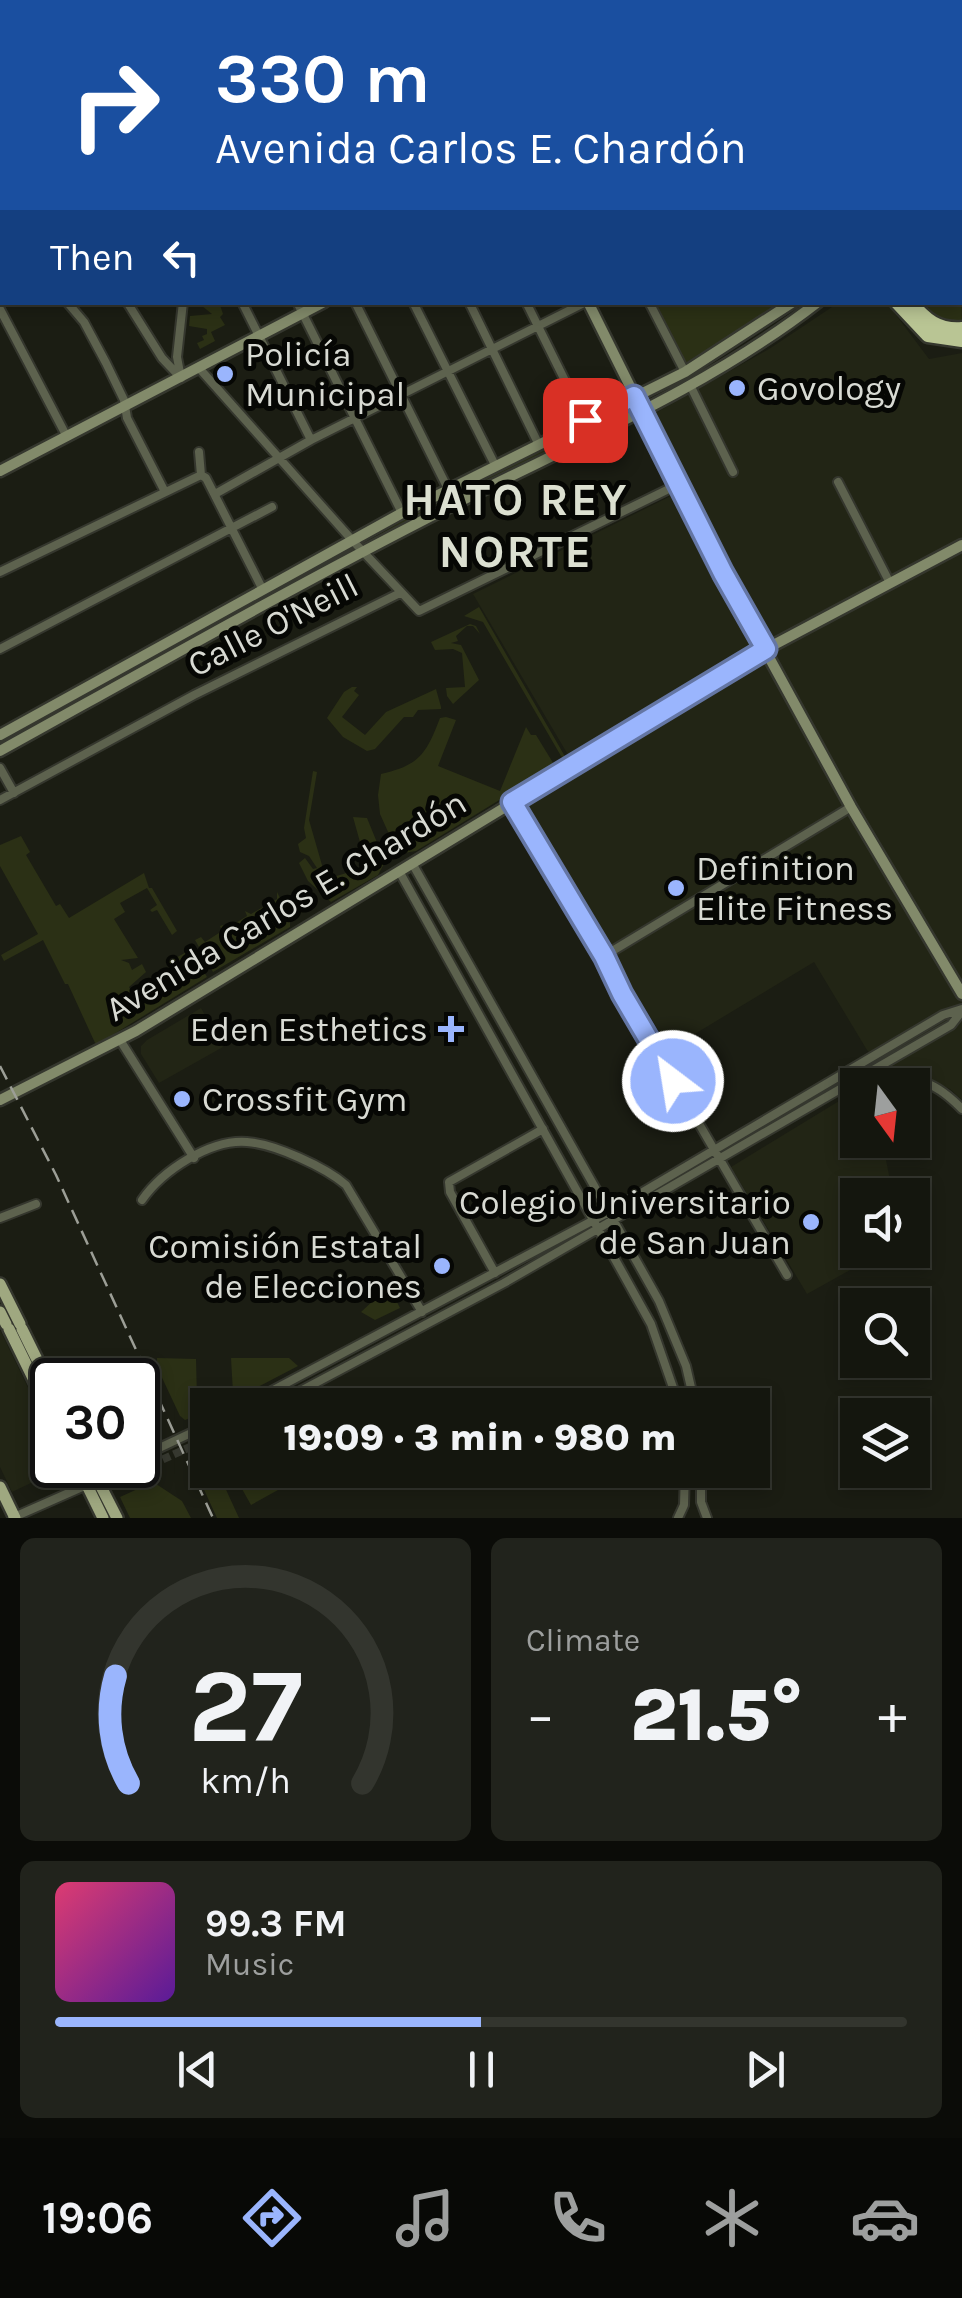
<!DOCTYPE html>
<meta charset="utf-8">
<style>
body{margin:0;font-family:Karla,sans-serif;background:#21231c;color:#f1f3f6;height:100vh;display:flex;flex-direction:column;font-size:38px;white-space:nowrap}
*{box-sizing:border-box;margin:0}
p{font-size:32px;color:#9d9f9e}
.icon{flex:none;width:55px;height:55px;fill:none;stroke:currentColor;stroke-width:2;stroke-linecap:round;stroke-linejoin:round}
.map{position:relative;height:1518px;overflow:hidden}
.drawer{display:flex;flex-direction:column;gap:20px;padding:20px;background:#0b0c08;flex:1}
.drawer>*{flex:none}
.banner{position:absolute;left:0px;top:0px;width:962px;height:305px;box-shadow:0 5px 15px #0003,0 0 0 2px #33352e;background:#1a4fa0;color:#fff;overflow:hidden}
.needle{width:65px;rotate:165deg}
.controls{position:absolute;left:840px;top:1068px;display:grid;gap:20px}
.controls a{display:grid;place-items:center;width:90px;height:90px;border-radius:0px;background:#14160e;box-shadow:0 5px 15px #0003,0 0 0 2px #33352e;font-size:50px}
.speed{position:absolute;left:30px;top:1358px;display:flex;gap:20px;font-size:50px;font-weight:700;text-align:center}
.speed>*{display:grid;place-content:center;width:130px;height:130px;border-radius:50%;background:#14160e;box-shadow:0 5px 15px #0003,0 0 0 2px #33352e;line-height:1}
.speed .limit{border:5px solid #111;border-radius:15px;background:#fff;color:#111}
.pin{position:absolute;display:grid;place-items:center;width:85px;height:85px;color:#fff;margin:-42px;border-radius:20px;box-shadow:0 5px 15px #0006}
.me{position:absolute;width:110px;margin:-55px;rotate:329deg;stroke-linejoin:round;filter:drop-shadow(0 0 8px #0008)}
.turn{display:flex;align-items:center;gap:35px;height:210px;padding:0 50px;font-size:45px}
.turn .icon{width:130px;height:130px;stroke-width:2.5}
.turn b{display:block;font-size:70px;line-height:85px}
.then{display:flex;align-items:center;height:95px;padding:0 50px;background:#0003;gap:20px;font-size:38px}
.big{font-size:75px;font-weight:800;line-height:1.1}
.drawer .card{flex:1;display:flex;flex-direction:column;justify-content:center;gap:15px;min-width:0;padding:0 35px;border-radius:15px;background:#21231c}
.drawer .dial{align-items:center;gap:0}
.dial svg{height:260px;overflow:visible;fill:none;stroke:#33352e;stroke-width:7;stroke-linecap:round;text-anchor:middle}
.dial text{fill:#f1f3f6;stroke:none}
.song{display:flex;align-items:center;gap:30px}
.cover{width:120px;height:120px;border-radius:15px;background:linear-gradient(135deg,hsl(340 70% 55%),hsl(270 70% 35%))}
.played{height:10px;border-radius:5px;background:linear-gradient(90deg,#9ab5fd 50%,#33352e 50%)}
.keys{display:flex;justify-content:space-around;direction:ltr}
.heat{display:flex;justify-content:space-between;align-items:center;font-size:55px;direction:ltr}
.drawer .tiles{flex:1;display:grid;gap:20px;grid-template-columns:1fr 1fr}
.card:last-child{grid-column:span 2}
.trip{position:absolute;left:190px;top:1388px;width:580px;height:100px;border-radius:0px;background:#14160e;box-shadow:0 5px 15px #0003,0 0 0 2px #33352e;font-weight:800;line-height:100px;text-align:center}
.dock{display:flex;height:160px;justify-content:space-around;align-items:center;background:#080906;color:#9d9f9e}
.dock .icon{width:70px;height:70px}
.dock .active{color:#9ab5fd}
.dock b{font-size:45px;color:#f1f3f6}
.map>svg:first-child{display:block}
.built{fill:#222515}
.green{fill:#2b3015}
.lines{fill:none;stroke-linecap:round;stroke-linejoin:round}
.street-tunnel{stroke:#373930;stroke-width:8;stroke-dasharray:8 4;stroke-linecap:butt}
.street-casing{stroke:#35372e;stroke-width:12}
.secondary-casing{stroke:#35372e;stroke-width:15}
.primary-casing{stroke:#35372e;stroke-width:16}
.highway-casing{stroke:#35372e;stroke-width:19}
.street{stroke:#5d624e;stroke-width:8}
.secondary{stroke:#828a6a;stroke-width:10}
.primary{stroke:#9fa880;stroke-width:11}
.highway{stroke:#b9c594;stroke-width:14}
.rail{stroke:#9c9e96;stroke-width:2.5;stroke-dasharray:15 8;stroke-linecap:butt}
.route-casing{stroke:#6476a4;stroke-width:25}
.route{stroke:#9ab5fd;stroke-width:18}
.poi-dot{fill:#9ab5fd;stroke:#060704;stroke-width:4}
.labels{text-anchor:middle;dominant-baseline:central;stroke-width:10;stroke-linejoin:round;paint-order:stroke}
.poi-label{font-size:35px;fill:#d8dad3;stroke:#060704;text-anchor:start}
.street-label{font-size:35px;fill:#d8dad3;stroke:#060704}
.district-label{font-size:45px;font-weight:bold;letter-spacing:2.5px;fill:#dce0d1;stroke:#060704}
</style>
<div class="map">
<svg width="962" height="1518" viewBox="0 0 962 1518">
<rect width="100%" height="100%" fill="#1b1d13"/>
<!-- built -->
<path class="built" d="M838,303H887L929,359L962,353V1100L950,1089L922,1076L893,1075L883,1070L867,1050L814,962L670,1049L520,805L577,770L473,594L687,488L653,419L654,414L769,349Z
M201,1008L223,1047L159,1083L141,1054V1046L147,1040Z
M857,1096L858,1140H882L893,1195H858V1250H886L807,1294L731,1167L844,1098Z
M0,1330L52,1437V1465L67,1466L12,1492L0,1467Z"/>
<!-- green -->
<path class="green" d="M565,0H846V1L566,2Z
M960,213L962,325L939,324L915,303L960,302Z
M207,303L220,305L223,314L220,317L225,325L211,332L215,341L200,349L197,343L204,340L202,336L207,334V329L189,326L190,316L212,314L202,306Z
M654,303H780L684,364Z
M627,406L527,463L371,542L370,540L435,502Z
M343,551L344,553L292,586L6,743L4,741L64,704Z
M479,607L567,760L561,756L483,622L464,616Z
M470,624L476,626L480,634L473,626H467L456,636L458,641L451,643L461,645L479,680L453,704L447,696L446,688L465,687L462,653L453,649L435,650L431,642Z
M352,687H357L354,691L359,695L342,717L365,735L386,712L434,690L436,689L441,707V709L418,710L413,717H404L375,749L367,751L343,737L327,718L344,692Z
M446,717L456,720L438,766L500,791L526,727L531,735H536L555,766L416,851L404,853L389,834L380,814L378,795L381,774C419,765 426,755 440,718Z
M313,771L317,772L309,820L326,879L367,867L353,817L367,818L385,862L378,875L331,902L308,881L299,863L305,858L313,869L317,868L309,856L300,852L298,844L306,838L304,828Z
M21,836L30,852L26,855L56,906L60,904L69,918L144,873L149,888H152L177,931L172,935L157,910L152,912L150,910L157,905L147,888L120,903L125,912L114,919L138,958L121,960L129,963L132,970L142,964L146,972L129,987L133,995L143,996L188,969L190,961L187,956L169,966L167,963L188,951L191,950L207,977L96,1045L68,984H65L43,940L4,961L1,955L38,934L0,866V845Z
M277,892L290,918V927L213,972L195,940L201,937L205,942L222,931L220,926L223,925L226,929L247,916L245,911L251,914L277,899Z
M389,1286L400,1308L375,1320L361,1312Z
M157,1358L196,1359L197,1399L203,1398L214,1402L233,1393L231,1358H289L298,1366L223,1405H208L207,1412L185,1420L180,1416L157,1367Z
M200,1454L207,1455L208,1470H217L239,1518H217L190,1459Z
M305,1475L251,1505L237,1480Z
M153,1482L182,1501L191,1518H130L120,1497Z"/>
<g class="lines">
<!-- street-tunnel -->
<path class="street-tunnel" d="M119,1479L208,1439"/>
<defs>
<path id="street" d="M34,0L35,2
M92,0L93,2
M149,0L150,2
M261,0L263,2
M318,0L319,2
M376,0L377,2
M557,0L558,2
M497,2L502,0
M0,59L2,64
M0,74L2,71
M0,197L2,206
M67,302L84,322L106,363L124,400L127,418L164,490
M127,302L162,358L181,378
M242,302L311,440
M297,302L402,513
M355,302L448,489
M413,302L495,465
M469,302L538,443
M526,302L585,421
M649,302L685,372
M0,309L67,437
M199,368L352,540L419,611L677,485
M181,378L177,357L183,302
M690,385L733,472
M199,452L201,475
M201,475L206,478L263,590
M838,482L890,583
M215,494L311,440L586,302
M0,572L201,475
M0,649L272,507
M0,768L14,793
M0,800L194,695L400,593
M512,802L787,1275
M412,863L659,1301L686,1366L695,1405
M399,871L651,1324L679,1405
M604,956L851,807
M120,1040L194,1158
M868,1085C911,1075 930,1076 962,1109
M142,1200C162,1171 210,1139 247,1142C275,1144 325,1167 346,1185L422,1312
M0,1218L36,1204
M495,1273L450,1192L449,1182L543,1129
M245,1405L609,1212L943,1015L962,1009
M274,1405L504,1283L951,1025L962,1011
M138,1458L208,1425
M701,1470V1502L707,1518
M106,1478L121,1465
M12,1518L98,1480L119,1479
M678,1518L684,1505L685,1470"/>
<path id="secondary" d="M437,0L438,2
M960,158L962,157
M960,181L962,179
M588,302L723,573L851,807L962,994
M0,471L324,302
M0,735L402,513L685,372L793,302
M0,751C148,669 296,585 447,508C572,444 706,389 818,302
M0,1100L136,1031L766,649L962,545"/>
<path id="primary" d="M0,1284L20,1324
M0,1312L6,1324
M9,1329L52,1417
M22,1329L52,1390
M77,1465L103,1518
M90,1465L117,1518
M0,1487L15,1518"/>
<path id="highway" d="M859,0L860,2
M878,0L879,2
M896,0L897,2
M916,0L919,2
M960,6H962
M960,23L962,21
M960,132L962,136
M960,168L962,172
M960,199L962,203
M897,302L928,335L962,340
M910,302C925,320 938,331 962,329"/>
</defs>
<!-- street casing -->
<use href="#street" class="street-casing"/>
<!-- secondary casing -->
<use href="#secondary" class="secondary-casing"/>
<!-- primary casing -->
<use href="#primary" class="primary-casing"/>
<!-- highway casing -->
<use href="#highway" class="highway-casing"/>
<!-- street -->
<use href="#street" class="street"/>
<!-- secondary -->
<use href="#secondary" class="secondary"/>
<!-- primary -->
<use href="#primary" class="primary"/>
<!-- highway -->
<use href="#highway" class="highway"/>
<!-- rail -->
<path class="rail" d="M0,1066L56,1175L213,1518"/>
</g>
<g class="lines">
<defs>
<path id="route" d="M585,420L634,396L723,573L766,649L512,802L604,956L622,994L673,1081"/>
</defs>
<!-- route casing -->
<use href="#route" class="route-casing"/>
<!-- route -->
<use href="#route" class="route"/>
</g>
<!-- markers -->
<g class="poi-dot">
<circle cx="225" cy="374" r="10"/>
<circle cx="737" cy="388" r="10"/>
<circle cx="676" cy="888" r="10"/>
<path d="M446 1014h10v10h10v10h-10v10h-10v-10h-10v-10h10z"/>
<circle cx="182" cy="1099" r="10"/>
<circle cx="811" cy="1222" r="10"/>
<circle cx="442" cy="1266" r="10"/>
</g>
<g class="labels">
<!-- poi labels -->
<g class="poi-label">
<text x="245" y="354">Policía<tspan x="245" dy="40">Municipal</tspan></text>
<text x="757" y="388">Govology</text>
<text x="696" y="868">Definition<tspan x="696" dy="40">Elite Fitness</tspan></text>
<text x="428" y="1029" text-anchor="end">Eden Esthetics</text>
<text x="202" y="1099">Crossfit Gym</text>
<text x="791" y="1202" text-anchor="end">Colegio Universitario<tspan x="791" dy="40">de San Juan</tspan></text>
<text x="422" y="1246" text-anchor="end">Comisión Estatal<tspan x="422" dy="40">de Elecciones</tspan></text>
</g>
<!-- street labels -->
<g class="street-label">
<text transform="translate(273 625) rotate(-27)">Calle O'Neill</text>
<text transform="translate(286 906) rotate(-31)">Avenida Carlos E. Chardón</text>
</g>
<!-- district labels -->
<g class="district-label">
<text x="516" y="500">HATO REY<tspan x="516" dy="52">NORTE</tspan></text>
</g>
</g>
</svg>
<div class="controls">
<a><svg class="needle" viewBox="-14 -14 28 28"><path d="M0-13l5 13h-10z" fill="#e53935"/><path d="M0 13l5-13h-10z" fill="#9d9f9e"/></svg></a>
<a><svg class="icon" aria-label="sound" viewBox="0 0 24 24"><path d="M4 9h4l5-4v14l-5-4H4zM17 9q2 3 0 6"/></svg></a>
<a><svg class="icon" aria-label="search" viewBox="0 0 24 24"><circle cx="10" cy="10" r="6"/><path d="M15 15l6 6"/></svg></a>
<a><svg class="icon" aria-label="layers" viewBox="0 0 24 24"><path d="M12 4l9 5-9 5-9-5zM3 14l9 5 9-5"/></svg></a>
</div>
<div class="speed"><div class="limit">30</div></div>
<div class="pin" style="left:585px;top:420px;background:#d93025"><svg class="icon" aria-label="arrive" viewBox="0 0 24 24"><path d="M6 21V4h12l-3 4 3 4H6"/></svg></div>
<svg class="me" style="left:673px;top:1081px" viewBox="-20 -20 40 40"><circle r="17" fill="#9ab5fd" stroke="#fff" stroke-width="3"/><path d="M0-11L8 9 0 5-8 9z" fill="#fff"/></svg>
<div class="trip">19:09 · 3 min · 980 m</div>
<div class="banner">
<div class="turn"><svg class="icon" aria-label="right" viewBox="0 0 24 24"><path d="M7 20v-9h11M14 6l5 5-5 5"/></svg><div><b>330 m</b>Avenida Carlos E. Chardón</div></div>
<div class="then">Then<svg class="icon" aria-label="left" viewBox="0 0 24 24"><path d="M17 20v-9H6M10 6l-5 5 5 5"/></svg></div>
</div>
</div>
<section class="drawer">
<div class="tiles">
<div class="card dial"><svg viewBox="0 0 100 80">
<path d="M14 69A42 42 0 1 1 86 69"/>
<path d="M14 69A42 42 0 0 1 10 36" stroke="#9ab5fd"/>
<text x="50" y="56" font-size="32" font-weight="700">27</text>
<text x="50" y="72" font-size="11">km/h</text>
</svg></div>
<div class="card"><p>Climate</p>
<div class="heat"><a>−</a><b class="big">21.5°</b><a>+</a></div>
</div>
<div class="card">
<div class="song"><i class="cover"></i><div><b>99.3 FM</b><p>Music</p></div></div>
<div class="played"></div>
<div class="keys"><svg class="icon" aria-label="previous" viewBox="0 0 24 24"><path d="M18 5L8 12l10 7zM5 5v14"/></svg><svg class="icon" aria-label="pause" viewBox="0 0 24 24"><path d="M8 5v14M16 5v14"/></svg><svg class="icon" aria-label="next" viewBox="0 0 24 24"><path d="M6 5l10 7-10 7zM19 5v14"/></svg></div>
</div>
</div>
</section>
<nav class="dock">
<b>19:06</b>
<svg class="icon active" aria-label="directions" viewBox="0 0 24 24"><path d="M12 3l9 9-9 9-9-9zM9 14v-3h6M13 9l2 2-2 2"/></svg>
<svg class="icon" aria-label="music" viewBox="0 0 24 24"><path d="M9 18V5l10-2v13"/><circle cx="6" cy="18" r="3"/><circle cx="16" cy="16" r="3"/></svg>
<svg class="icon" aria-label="phone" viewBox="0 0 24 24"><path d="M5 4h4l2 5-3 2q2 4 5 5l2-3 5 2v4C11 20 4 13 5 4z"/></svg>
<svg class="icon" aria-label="climate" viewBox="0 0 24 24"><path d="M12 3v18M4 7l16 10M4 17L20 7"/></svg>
<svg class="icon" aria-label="car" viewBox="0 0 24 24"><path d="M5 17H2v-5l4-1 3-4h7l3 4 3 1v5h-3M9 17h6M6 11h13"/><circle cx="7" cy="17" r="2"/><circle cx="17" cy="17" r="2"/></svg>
</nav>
